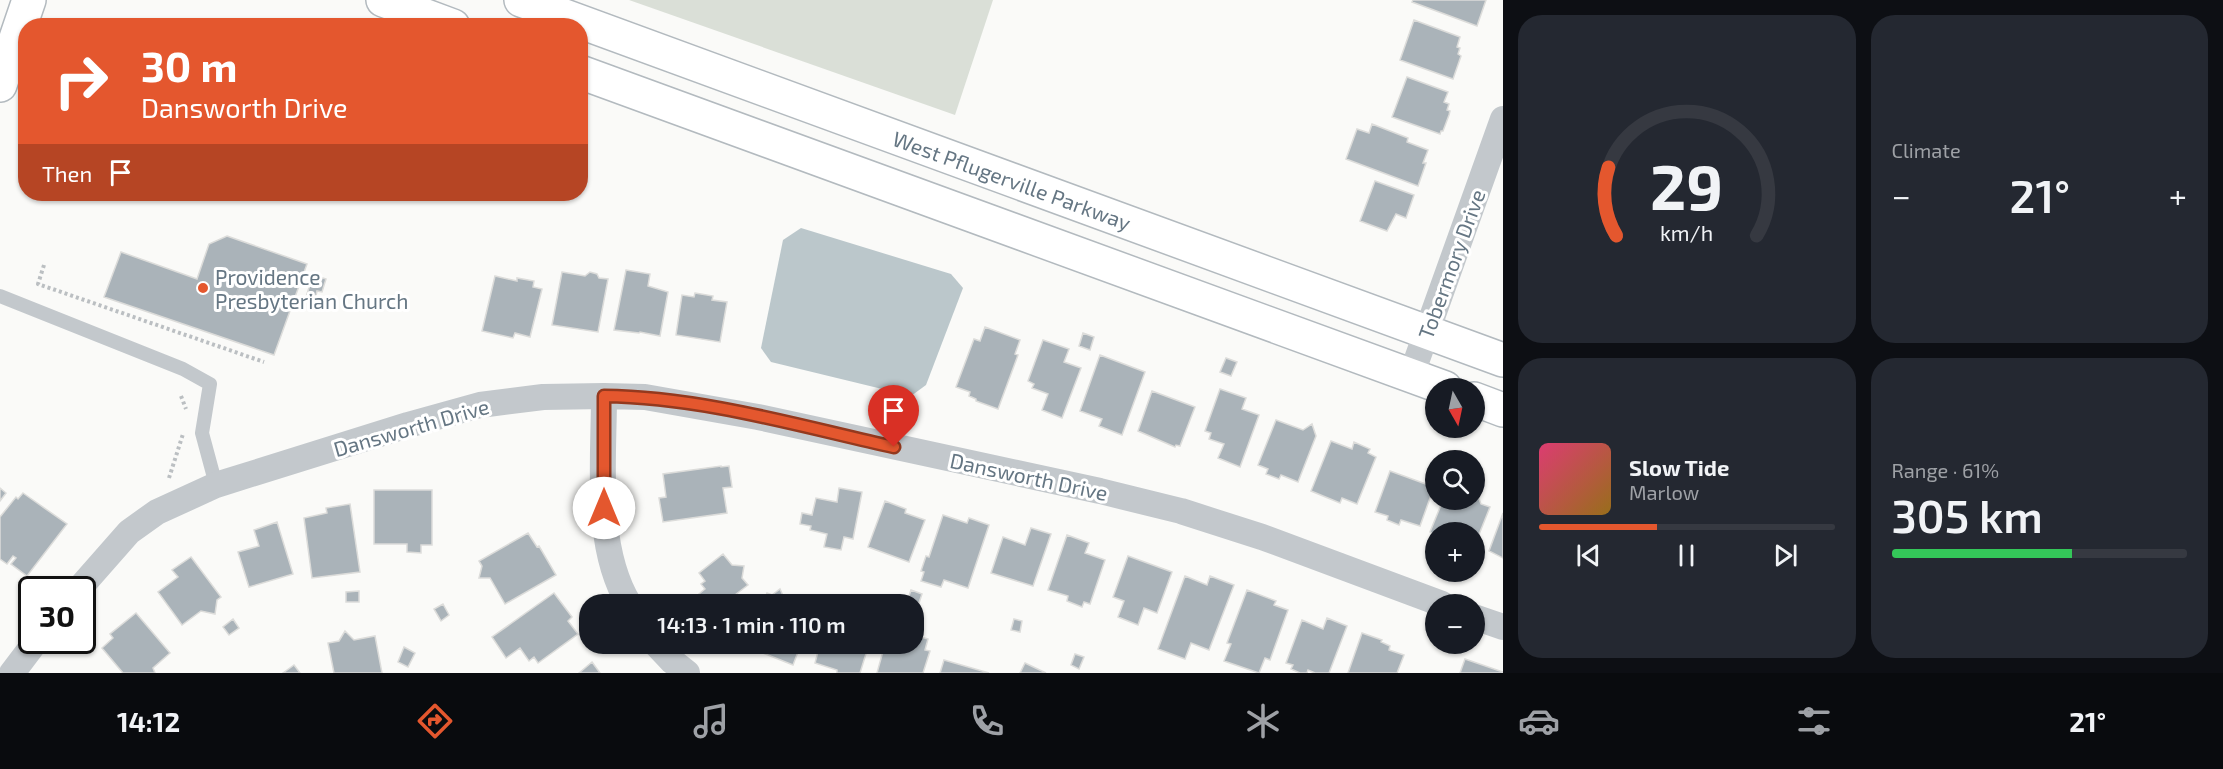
<!DOCTYPE html>
<meta charset="utf-8">
<style>
body{margin:0;font-family:"Exo 2",sans-serif;background:#242831;color:#f1f3f6;height:100vh;display:flex;flex-direction:column;font-size:22px;white-space:nowrap}
*{box-sizing:border-box;margin:0}
p{font-size:20px;color:#9ea1a6}
.icon{flex:none;width:33px;height:33px;fill:none;stroke:currentColor;stroke-width:2;stroke-linecap:round;stroke-linejoin:round}
.map{position:relative;flex:1;overflow:hidden}
.drawer{display:flex;flex-direction:column;gap:15px;padding:15px;background:#0d0f14;width:720px}
.drawer>*{flex:none}
.top-card{position:absolute;left:18px;top:18px;width:570px;height:183px;border-radius:24px;box-shadow:0 2px 4px #0004;background:#e4572e;color:#fff;overflow:hidden}
.needle{width:39px;rotate:171deg}
.fabs{position:absolute;left:1425px;top:378px;display:grid;gap:12px}
.fabs a{display:grid;place-items:center;width:60px;height:60px;border-radius:50%;background:#171b24;box-shadow:0 2px 4px #0004;font-size:30px}
.speed{position:absolute;left:18px;top:576px;display:flex;gap:12px;font-size:30px;font-weight:700;text-align:center}
.speed>*{display:grid;place-content:center;width:78px;height:78px;border-radius:50%;background:#171b24;box-shadow:0 2px 4px #0004;line-height:1}
.speed .limit{border:3px solid #111;border-radius:9px;background:#fff;color:#111}
.pin{position:absolute;display:grid;place-items:center;width:51px;height:51px;color:#fff;margin:-62px -26px;border-radius:50% 50% 50% 0;rotate:-45deg;box-shadow:0 0 6px #0007}
.pin .icon{rotate:45deg}
.me{position:absolute;width:66px;margin:-33px;rotate:0deg;stroke-linejoin:round;filter:drop-shadow(0 0 4px #0008)}
.turn{display:flex;align-items:center;gap:21px;height:126px;padding:0 24px;font-size:27px}
.turn .icon{width:78px;height:78px;stroke-width:2.5}
.turn b{display:block;font-size:42px;line-height:51px}
.then{display:flex;align-items:center;height:57px;padding:0 24px;background:#0003;gap:12px;font-size:22px}
.big{font-size:45px;font-weight:600;line-height:1.1}
.drawer .widget{flex:1;display:flex;flex-direction:column;justify-content:center;gap:9px;min-width:0;padding:0 21px;border-radius:24px;background:#242831}
.drawer .dial{align-items:center;gap:0}
.dial svg{height:156px;overflow:visible;fill:none;stroke:#363941;stroke-width:7;stroke-linecap:round;text-anchor:middle}
.dial text{fill:#f1f3f6;stroke:none}
.song{display:flex;align-items:center;gap:18px}
.cover{width:72px;height:72px;border-radius:9px;background:linear-gradient(135deg,hsl(340 70% 55%),hsl(40 70% 35%))}
.played{height:6px;border-radius:3px;background:linear-gradient(90deg,#e4572e 40%,#363941 40%)}
.keys{display:flex;justify-content:space-around;direction:ltr}
.heat{display:flex;justify-content:space-between;align-items:center;font-size:33px;direction:ltr}
.charge{height:9px;border-radius:4px;background:linear-gradient(90deg,#34c759 61%,#363941 0)}
.drawer .tiles{flex:1;display:grid;gap:15px;grid-template-columns:repeat(2,1fr)}
.trip{position:absolute;left:579px;top:594px;width:345px;height:60px;border-radius:24px;background:#171b24;box-shadow:0 2px 4px #0004;font-weight:600;line-height:60px;text-align:center}
.tabs{display:flex;height:96px;justify-content:space-around;align-items:center;background:#090b0e;color:#9ea1a6}
.tabs .icon{width:42px;height:42px}
.tabs .active{color:#e4572e}
.tabs b{font-size:27px;color:#f1f3f6}
main{display:flex;flex:1;min-height:0}
.map>svg:first-child{display:block}
.green{fill:#dadfd7}
.water{fill:#bbc7cb}
.building{fill:#aab3b9;stroke:#dcdcda;stroke-width:1.5}
.lines{fill:none;stroke-linecap:round;stroke-linejoin:round}
.secondary-casing{stroke:#b3babf;stroke-width:36}
.path{stroke:#bbbfc2;stroke-width:4;stroke-dasharray:3 3;stroke-linecap:butt}
.service{stroke:#c3c8cc;stroke-width:14}
.minor{stroke:#c3c8cc;stroke-width:26}
.secondary{stroke:#fff;stroke-width:33}
.route-casing{stroke:#94391e;stroke-width:15}
.route{stroke:#e4572e;stroke-width:10}
.poi-dot{fill:#e4572e;stroke:#fff;stroke-width:2}
.labels{text-anchor:middle;dominant-baseline:central;stroke-width:6;stroke-linejoin:round;paint-order:stroke}
.street-label{font-size:21px;fill:#657683;stroke:#fff}
.poi-label{font-size:21px;fill:#657683;stroke:#fff;text-anchor:start}
</style>
<main>
<div class="map">
<svg width="1503" height="673" viewBox="0 0 1503 673">
<rect width="100%" height="100%" fill="#fafaf8"/>
<!-- green -->
<path class="green" d="M629,0H993L955,115Z"/>
<!-- water -->
<path class="water" d="M801,228L951,274L963,288L926,385L911,396L771,362L761,348L783,240Z"/>
<!-- building -->
<path class="building" d="M1413,0H1486L1477,26L1412,2Z
M1414,20L1460,37L1457,47L1460,48L1458,54L1461,56L1453,79L1400,60Z
M1407,77L1448,92L1444,102L1449,104L1447,110L1450,111L1449,115L1443,131H1441L1440,134L1392,117Z
M1372,124L1408,138L1407,142L1428,150L1423,163H1426L1418,186L1346,159L1357,129L1369,133Z
M1375,181L1414,195L1406,218L1396,214L1387,231L1360,221Z
M227,236L307,264L274,355L104,297L121,252L197,279L209,244Z
M626,270L650,274L648,286L668,292L660,336L640,332L639,333L614,330Z
M562,272L585,276L590,272L597,274L599,278L608,279L598,332L552,325Z
M313,275L326,279L322,292L317,291L315,300L306,297Z
M495,276L517,281V278L534,281L533,287L542,289L530,337L515,333L513,338L482,331Z
M695,293L713,296L712,300L727,302L720,342L676,335L682,295L694,297Z
M985,327L1020,340L1015,354L1018,355L998,409L976,401V399L969,396L970,392L956,387L974,339L980,341Z
M1083,333L1094,337L1090,350L1079,346Z
M1043,340L1069,349L1064,362L1081,368L1062,418L1042,410L1048,394L1032,388L1034,384L1028,381Z
M1100,355L1145,372L1122,435L1099,426L1102,419L1080,411Z
M1226,358L1237,362L1231,376L1220,372Z
M1220,389L1246,398L1242,409L1259,415L1240,467L1218,458L1224,444L1209,439L1211,433L1205,431Z
M1152,391L1195,407L1180,446L1176,445L1175,447L1138,431Z
M1276,420L1303,430L1312,424L1316,436L1298,482L1281,475L1279,479L1266,474L1268,469L1258,465Z
M1331,441L1352,449L1354,442L1370,449L1368,453L1376,457L1357,504L1342,498L1340,503L1311,491Z
M721,466V467L729,466L732,487L723,488L727,513L663,522L659,498L666,497L663,474Z
M1390,471L1434,487L1420,526L1401,520L1399,525L1387,520L1388,516L1375,512Z
M0,488L6,493L0,501Z
M839,488L862,492L853,539L844,537L841,550L824,547L827,534L810,530L811,526L800,524L802,513L812,515L816,498L837,502Z
M374,490H432V545H421V553L407,552V544H374Z
M1476,491L1481,504L1490,507L1474,547V532H1436V536L1430,532L1443,500H1474V492Z
M23,493L67,524L27,576L11,564L16,558L13,556L7,564L0,559V517L16,497L18,499Z
M885,501L906,509L905,513L925,520L909,562L868,547Z
M350,504L360,572L312,578L304,518L327,513L326,508Z
M1503,513V558L1489,551Z
M943,515L967,523L969,518L989,525L968,588L944,580L941,587L921,581L924,572L921,571L926,556L929,557Z
M277,522L293,574L249,587L238,552L259,546L254,530Z
M1031,528L1051,534L1033,586L991,573L1003,537L1025,545Z
M528,533L537,547L539,546L556,575L505,604L490,578H479L482,566L479,561Z
M1067,535L1089,543L1085,553L1105,560L1090,604L1084,602L1082,607L1067,601L1068,596L1048,590Z
M723,554L732,565L744,566L742,578L748,585L723,604H700L694,598L705,589L701,584L705,581L699,573Z
M1128,556L1172,572L1157,613L1144,608L1138,625L1118,617L1124,601L1113,597Z
M191,557L221,597L217,600L215,614L201,611L182,625L158,592L178,577L172,570Z
M1185,576L1207,585L1210,576L1234,585L1209,650L1191,643L1185,659L1158,649Z
M780,589L784,598L804,604H763L767,593L772,595Z
M911,590L922,594L919,603L908,599Z
M1247,590L1276,601L1274,605L1288,610L1270,660L1265,658L1259,673L1224,661L1231,644L1227,643Z
M359,591V602H346V592Z
M554,593L572,617L568,621L578,634L538,663L534,657L529,661L520,648L506,658L492,637Z
M443,604L449,615L441,621L434,609Z
M136,613L170,653L153,668L155,673H123L102,648L113,638L110,634Z
M1327,618L1347,626L1329,673H1315L1308,670L1307,673H1300L1291,669L1293,665L1286,663L1302,620L1323,629Z
M233,619L239,628L229,635L223,627Z
M1014,619L1022,621L1020,632L1011,630Z
M345,631L354,640L375,636L382,673H334L328,643L339,641Z
M1362,633L1382,640L1381,642L1390,646L1389,650L1404,655L1397,673H1348Z
M914,635L928,639L925,650L930,651L923,673H877L885,644H914Z
M749,644H801L793,665L748,647Z
M820,644H869L860,673H837V670L815,663Z
M404,647L415,653L408,667L398,662Z
M1075,654L1084,657L1079,669L1071,665Z
M1465,659L1503,672V673H1460Z
M944,660L989,673H940Z
M592,662L600,673H579Z
M1025,663L1046,673H1020Z
M294,665L300,673H283Z"/>
<g class="lines">
<defs>
<path id="secondary" d="M383,0L453,26
M521,0L1503,360
M580,72L1445,388
M0,85L29,0
M1474,399L1503,410"/>
</defs>
<!-- secondary casing -->
<use href="#secondary" class="secondary-casing"/>
<!-- path -->
<path class="path" d="M44,265L38,284L264,362
M181,396L186,409
M169,478L183,434"/>
<!-- service -->
<path class="service" d="M0,296L183,369L210,384L202,433L216,485"/>
<!-- minor -->
<path class="minor" d="M1411,376L1503,119
M604,396C604,462 594,546 629,604
M78,590L129,532L157,512L216,485L408,425L480,405L543,397L604,396L645,397L758,417L1100,491L1181,511L1262,537L1442,604
M1474,617L1503,627
M656,644L672,661L687,673
M12,673L37,640"/>
<!-- secondary -->
<use href="#secondary" class="secondary"/>
</g>
<g class="lines">
<defs>
<path id="route" d="M604,508V396C702,397 799,426 894,447"/>
</defs>
<!-- route casing -->
<use href="#route" class="route-casing"/>
<!-- route -->
<use href="#route" class="route"/>
</g>
<!-- markers -->
<circle class="poi-dot" cx="203" cy="288" r="6"/>
<g class="labels">
<!-- street labels -->
<g class="street-label">
<text transform="translate(1012 180) rotate(20)">West Pflugerville Parkway</text>
<text transform="translate(1451 264) rotate(-70)">Tobermory Drive</text>
<text transform="translate(411 427) rotate(-16)">Dansworth Drive</text>
<text transform="translate(1029 476) rotate(12)">Dansworth Drive</text>
</g>
<!-- poi labels -->
<g class="poi-label">
<text x="215" y="276">Providence<tspan x="215" dy="24">Presbyterian Church</tspan></text>
</g>
</g>
</svg>
<div class="fabs">
<a><svg class="needle" viewBox="-14 -14 28 28"><path d="M0-13l5 13h-10z" fill="#e53935"/><path d="M0 13l5-13h-10z" fill="#9ea1a6"/></svg></a>
<a><svg class="icon" aria-label="search" viewBox="0 0 24 24"><circle cx="10" cy="10" r="6"/><path d="M15 15l6 6"/></svg></a>
<a>+</a>
<a>−</a>
</div>
<div class="speed"><div class="limit">30</div></div>
<div class="pin" style="left:894px;top:447px;background:#d93025"><svg class="icon" aria-label="arrive" viewBox="0 0 24 24"><path d="M6 21V4h12l-3 4 3 4H6"/></svg></div>
<svg class="me" style="left:604px;top:508px" viewBox="-20 -20 40 40"><circle r="19" fill="#fff"/><path d="M0-13L10 11 0 6-10 11z" fill="#e4572e"/></svg>
<div class="trip">14:13 · 1 min · 110 m</div>
<div class="top-card">
<div class="turn"><svg class="icon" aria-label="right" viewBox="0 0 24 24"><path d="M7 20v-9h11M14 6l5 5-5 5"/></svg><div><b>30 m</b>Dansworth Drive</div></div>
<div class="then">Then<svg class="icon" aria-label="arrive" viewBox="0 0 24 24"><path d="M6 21V4h12l-3 4 3 4H6"/></svg></div>
</div>
</div>
<section class="drawer">
<div class="tiles">
<div class="widget dial"><svg viewBox="0 0 100 80">
<path d="M14 69A42 42 0 1 1 86 69"/>
<path d="M14 69A42 42 0 0 1 10 34" stroke="#e4572e"/>
<text x="50" y="56" font-size="32" font-weight="700">29</text>
<text x="50" y="72" font-size="11">km/h</text>
</svg></div>
<div class="widget"><p>Climate</p>
<div class="heat"><a>−</a><b class="big">21°</b><a>+</a></div>
</div>
<div class="widget">
<div class="song"><i class="cover"></i><div><b>Slow Tide</b><p>Marlow</p></div></div>
<div class="played"></div>
<div class="keys"><svg class="icon" aria-label="previous" viewBox="0 0 24 24"><path d="M18 5L8 12l10 7zM5 5v14"/></svg><svg class="icon" aria-label="pause" viewBox="0 0 24 24"><path d="M8 5v14M16 5v14"/></svg><svg class="icon" aria-label="next" viewBox="0 0 24 24"><path d="M6 5l10 7-10 7zM19 5v14"/></svg></div>
</div>
<div class="widget"><p>Range · 61%</p><b class="big">305 km</b><div class="charge"></div></div>
</div>
</section>
</main>
<nav class="tabs">
<b>14:12</b>
<svg class="icon active" aria-label="directions" viewBox="0 0 24 24"><path d="M12 3l9 9-9 9-9-9zM9 14v-3h6M13 9l2 2-2 2"/></svg>
<svg class="icon" aria-label="music" viewBox="0 0 24 24"><path d="M9 18V5l10-2v13"/><circle cx="6" cy="18" r="3"/><circle cx="16" cy="16" r="3"/></svg>
<svg class="icon" aria-label="phone" viewBox="0 0 24 24"><path d="M5 4h4l2 5-3 2q2 4 5 5l2-3 5 2v4C11 20 4 13 5 4z"/></svg>
<svg class="icon" aria-label="climate" viewBox="0 0 24 24"><path d="M12 3v18M4 7l16 10M4 17L20 7"/></svg>
<svg class="icon" aria-label="car" viewBox="0 0 24 24"><path d="M5 17H2v-5l4-1 3-4h7l3 4 3 1v5h-3M9 17h6M6 11h13"/><circle cx="7" cy="17" r="2"/><circle cx="17" cy="17" r="2"/></svg>
<svg class="icon" aria-label="filters" viewBox="0 0 24 24"><path d="M4 7h16M4 17h16"/><circle cx="9" cy="7" r="2"/><circle cx="15" cy="17" r="2"/></svg>
<b>21°</b>
</nav>
